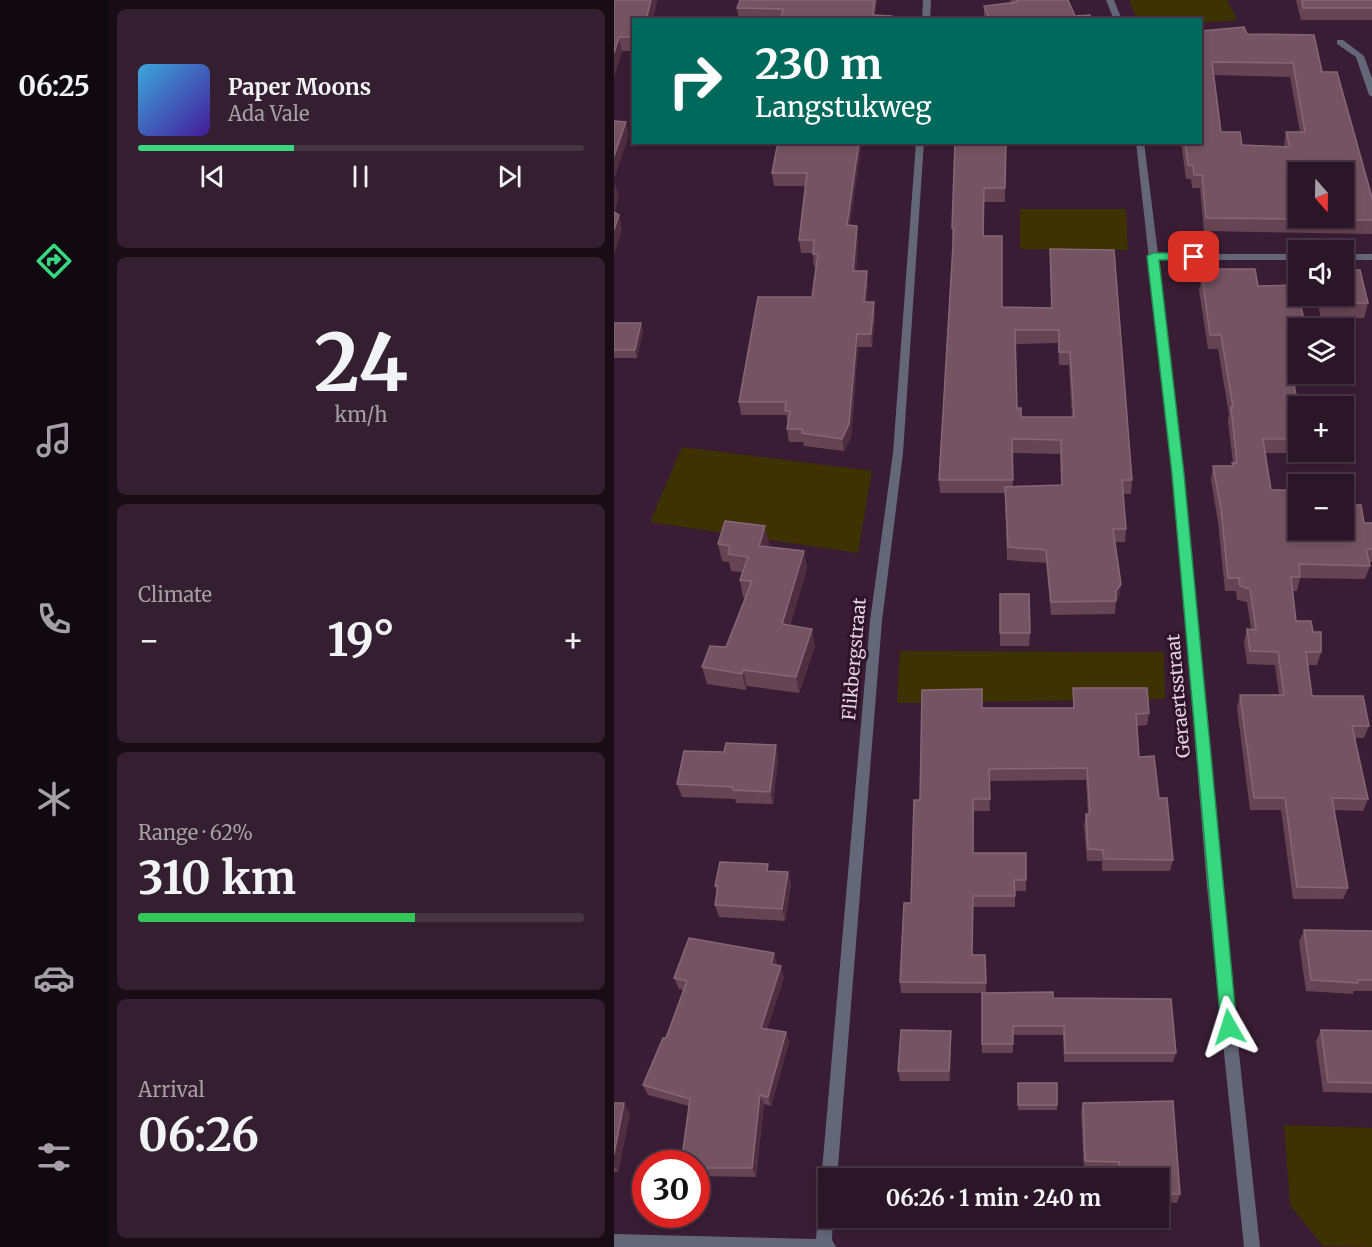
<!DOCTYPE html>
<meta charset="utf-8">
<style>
body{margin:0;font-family:Merriweather,serif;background:#331f2f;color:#f1f3f6;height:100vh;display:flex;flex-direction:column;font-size:22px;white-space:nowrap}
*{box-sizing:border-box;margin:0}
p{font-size:20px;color:#a69fa7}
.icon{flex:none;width:33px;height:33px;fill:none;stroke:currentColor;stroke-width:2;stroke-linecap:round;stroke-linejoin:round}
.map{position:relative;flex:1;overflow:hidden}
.details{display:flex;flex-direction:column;gap:9px;padding:9px;background:#180c15;width:506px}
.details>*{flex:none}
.guide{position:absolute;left:18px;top:18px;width:570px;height:126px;border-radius:0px;box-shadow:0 3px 9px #0003,0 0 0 2px #473544;background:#00695c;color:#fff;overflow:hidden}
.needle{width:39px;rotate:160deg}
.buttons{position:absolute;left:674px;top:162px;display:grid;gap:12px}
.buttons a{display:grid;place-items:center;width:66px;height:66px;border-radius:0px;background:#2b1627;box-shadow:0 3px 9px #0003,0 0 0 2px #473544;font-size:30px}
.speed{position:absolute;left:18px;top:1150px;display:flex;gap:12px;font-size:30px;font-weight:700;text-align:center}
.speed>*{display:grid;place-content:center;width:78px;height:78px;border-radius:50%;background:#2b1627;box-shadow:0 3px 9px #0003,0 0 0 2px #473544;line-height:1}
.speed .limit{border:9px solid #d22;background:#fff;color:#111}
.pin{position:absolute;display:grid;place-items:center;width:51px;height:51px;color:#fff;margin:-26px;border-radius:12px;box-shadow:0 3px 9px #0006}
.me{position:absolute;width:66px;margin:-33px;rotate:354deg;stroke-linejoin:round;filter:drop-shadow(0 0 4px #0008)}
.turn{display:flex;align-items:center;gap:21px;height:126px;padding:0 24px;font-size:27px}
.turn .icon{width:78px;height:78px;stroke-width:2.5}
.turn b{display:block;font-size:42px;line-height:51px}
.big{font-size:45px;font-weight:700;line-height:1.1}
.details .widget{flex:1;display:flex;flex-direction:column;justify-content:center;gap:9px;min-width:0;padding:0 21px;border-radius:9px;background:#331f2f}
.details .dial{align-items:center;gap:0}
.dial b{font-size:78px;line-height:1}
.song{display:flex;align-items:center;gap:18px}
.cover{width:72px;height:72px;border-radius:9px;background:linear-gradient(135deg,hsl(200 70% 55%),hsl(260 70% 35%))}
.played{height:6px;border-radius:3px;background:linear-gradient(90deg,#37d880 35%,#473544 35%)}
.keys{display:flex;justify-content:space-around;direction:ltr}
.heat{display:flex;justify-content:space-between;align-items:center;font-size:33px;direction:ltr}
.charge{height:9px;border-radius:4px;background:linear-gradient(90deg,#34c759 62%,#473544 0)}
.trip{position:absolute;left:204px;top:1168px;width:351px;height:60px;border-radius:0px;background:#2b1627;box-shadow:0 3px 9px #0003,0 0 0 2px #473544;font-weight:700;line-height:60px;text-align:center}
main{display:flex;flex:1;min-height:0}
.tab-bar{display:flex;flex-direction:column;width:108px;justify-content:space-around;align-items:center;background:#110910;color:#a69fa7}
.tab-bar .icon{width:42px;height:42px}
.tab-bar .active{color:#37d880}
.tab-bar b{font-size:27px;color:#f1f3f6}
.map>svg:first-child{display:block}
.green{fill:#3e3202}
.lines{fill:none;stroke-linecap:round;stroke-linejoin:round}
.minor{fill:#636777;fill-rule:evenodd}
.wall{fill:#674453;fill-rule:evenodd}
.shaded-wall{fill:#4f2e40}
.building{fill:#755362;stroke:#866776;stroke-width:1.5;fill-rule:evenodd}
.route{fill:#37d880;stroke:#248c53;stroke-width:1.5}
.labels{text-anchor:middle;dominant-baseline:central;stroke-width:6;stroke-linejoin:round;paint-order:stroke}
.street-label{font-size:18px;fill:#e5d2e1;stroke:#2e132a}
</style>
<main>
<nav class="tab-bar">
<b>06:25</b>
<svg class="icon active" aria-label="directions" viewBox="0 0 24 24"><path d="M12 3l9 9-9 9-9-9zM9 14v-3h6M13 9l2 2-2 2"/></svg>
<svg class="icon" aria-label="music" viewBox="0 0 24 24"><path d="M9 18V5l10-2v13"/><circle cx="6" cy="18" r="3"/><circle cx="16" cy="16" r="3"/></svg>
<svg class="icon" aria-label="phone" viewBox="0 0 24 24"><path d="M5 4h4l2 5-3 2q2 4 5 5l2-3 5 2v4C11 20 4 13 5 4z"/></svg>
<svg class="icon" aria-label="climate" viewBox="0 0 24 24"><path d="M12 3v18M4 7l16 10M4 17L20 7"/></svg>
<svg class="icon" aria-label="car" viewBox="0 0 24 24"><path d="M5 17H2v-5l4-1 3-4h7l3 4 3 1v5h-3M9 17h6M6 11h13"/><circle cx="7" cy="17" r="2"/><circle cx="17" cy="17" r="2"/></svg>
<svg class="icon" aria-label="filters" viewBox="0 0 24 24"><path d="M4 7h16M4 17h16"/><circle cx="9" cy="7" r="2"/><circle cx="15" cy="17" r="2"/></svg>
</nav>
<section class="details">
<div class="widget">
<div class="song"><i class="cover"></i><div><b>Paper Moons</b><p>Ada Vale</p></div></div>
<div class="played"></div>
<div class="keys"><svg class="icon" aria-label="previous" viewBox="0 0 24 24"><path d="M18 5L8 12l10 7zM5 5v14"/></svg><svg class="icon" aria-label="pause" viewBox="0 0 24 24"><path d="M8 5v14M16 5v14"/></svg><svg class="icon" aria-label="next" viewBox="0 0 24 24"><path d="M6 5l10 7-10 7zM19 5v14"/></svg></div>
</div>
<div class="widget dial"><b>24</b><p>km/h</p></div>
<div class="widget"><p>Climate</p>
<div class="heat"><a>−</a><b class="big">19°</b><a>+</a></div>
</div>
<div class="widget"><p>Range · 62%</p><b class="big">310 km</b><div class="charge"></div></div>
<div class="widget"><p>Arrival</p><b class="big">06:26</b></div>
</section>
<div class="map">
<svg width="759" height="1247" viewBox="0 0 759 1247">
<rect width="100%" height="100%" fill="#391d34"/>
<!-- green -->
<path class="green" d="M515,0H613L623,20L587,23L586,20L523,19Z
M406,209H512L514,250L406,249Z
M68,447L258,471L244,553L36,522Z
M286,651L550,652L551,699L283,703Z
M670,1125L758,1128V1247L709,1246L676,1205Z"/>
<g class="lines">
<!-- minor -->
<path class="minor" d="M309,0H317L316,20H308Z
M492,0H500L508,20H500Z
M723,40H729L750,56L759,81V97L755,95L742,57L723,44Z
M302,142H310L289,453L268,621L223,1179H214V1218H219L218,1240L222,1247H0V1234L202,1239L256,621L279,453Z
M522,142H530L544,254H684V260H544L569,474L607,887L646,1247H630L593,887L559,474Z
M729,254H759V260H729Z"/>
</g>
<!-- wall -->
<path class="wall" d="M0,0H43L39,20H20V51H8L0,77Z
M126,0L261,15L278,20H125L123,8Z
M396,0H454L461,16L478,20H370V6L397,3Z
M682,0H759V20H687Z
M587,31L633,34L708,72L759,201V234L590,231L586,188H578L577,179H572L567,142H586ZM599,75L676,77L686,132H672L670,147L628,145L607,132Z
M169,142L236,225L244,239L242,271L254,284L252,302L261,315L258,347H244L237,437L230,451L190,446L189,442H175L173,429L174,424L172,415H127L125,402L198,297L202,267H200L199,253H187L185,240L192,186H160L158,173Z
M391,142V202H370V236L388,307L437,308L436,249L518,480L517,494H509L512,529L511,542H501L507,584L505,597L502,601L501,614L437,615L432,563L393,560L391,493H326L325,480L339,241H338V228ZM444,343L445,365H455L458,417H407L403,408L401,344ZM398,453L446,454L447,485L399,487Z
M594,269L644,286L684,328V361H676L684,406L683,439L680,453H651L657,490L750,523H759V562H755L756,566L751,579L686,578L683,591H678L682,621L699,632L707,652L703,665H694L698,696L755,726L750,738H741L754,799L749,811L720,810L734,888L729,899H679L667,810H636L623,708L626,695H665L661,665L633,664L630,642L633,629H637L633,602L623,600L622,591H611L604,522L597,480L599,466H618L619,463L614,421L615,414L604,349H594L585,290L588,276H593Z
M702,296H729L754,303L750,318H707Z
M0,325L29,330L23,358H0Z
M155,543L154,547L190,551L193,568L176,625L201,646L185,693L133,686L132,690L93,684L88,667L112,647L132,597H129L126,580L128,572L117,571L115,562L108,561L104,544Z
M386,594L416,633L415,646H386Z
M459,688L535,713L533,725L523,726L525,757L545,798L559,860L556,871H488V861H473L470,825L472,814H474L472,780L375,781L376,811H360L359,853L412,880V891H401V907H359L358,955H371L372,993L439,998L562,1053L559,1062H450L449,1035H399V1053H368V993H287L286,982L297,903L306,800L459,708Z
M164,758L159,804L122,803L121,799L68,797L63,784Z
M155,871L174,872L177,884L171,921L105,917L101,905L103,892L101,886Z
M690,930L759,931V991H740L739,994L692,991L685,942Z
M160,953L163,965L170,977L153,1029L172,1032L175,1042L157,1106L150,1104L142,1177L82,1176V1164L75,1106L34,1095L29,1085L52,1038L70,990L65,989L60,978Z
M707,1030L759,1031V1093L709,1092L702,1041Z
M337,1042L336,1081H286L284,1071Z
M404,1083L443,1105V1110H404Z
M0,1103L16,1113L4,1172H0Z
M469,1103L566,1194L563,1203L544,1202V1179H503V1171L470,1170L467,1112Z"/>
<!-- shaded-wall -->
<path class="shaded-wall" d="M37,0H43L39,20H32Z
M261,0H263L261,20L259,15Z
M5,37L8,51L0,77V53Z
M12,122L15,135L0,180V156Z
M245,142H248L234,239L233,225Z
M1,183L5,197L0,215V188Z
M5,215L8,229L0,255V230Z
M243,226L244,239L241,284L239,271Z
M253,271L254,284L251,315L250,302Z
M260,302L261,315L258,347L257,334Z
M27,323L29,330L23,358L21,350Z
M243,334L244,347L237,437L230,451L228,439Z
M151,526L155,543L149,563L145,546Z
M190,551L193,568L172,641L168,624Z
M507,584L505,597L502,601V591Z
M198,629L201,646L185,693L182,677Z
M129,670L133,686L132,690L128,674Z
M162,745L164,758L159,804L156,792Z
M174,872L177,884L171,921L168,909Z
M160,953L163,964L160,975L157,964Z
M167,966L170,977L150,1038L147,1028Z
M337,1031V1042L336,1081L335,1071Z
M172,1032L175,1042L157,1106L154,1097Z
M146,1095L150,1104L142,1177L138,1168Z
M10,1103L16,1113L4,1172L0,1166V1154Z"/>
<!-- building -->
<path class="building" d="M0,0H37L32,20H20V37H5L0,53Z
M126,0H261L259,15L278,16V20H167L169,9L123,8Z
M402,0H454L461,16L476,15L478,20H376L370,6L403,2Z
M688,0H759V8H689Z
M580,17L581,20H549Z
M630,27L633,34L700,35L708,72H723L759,201V220L592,218L588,175H580L579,166L574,165L571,142H586V30L587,31ZM598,62L679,63L691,132H672L676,147L628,145L626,132H607ZM684,172H729V218H684Z
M0,121L12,122L0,156Z
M169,142H245L233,225L243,226L239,271H253L250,302H260L257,334H243L235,424L228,439L188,433V429H173L176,411H171L172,402H125L144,297H198L204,254H199L200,240H185L193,173H158L163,147Z
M341,142H392L391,188H370L369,236H388V307L438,308L436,249L500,250L518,480H508L512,529H499L507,584L502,591V601L437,602L432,550L394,547L391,487L448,485L447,440L398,439L399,480H325L340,228H338ZM401,330H445V352H456L460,417H407V408H403Z
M0,212L5,215L0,230Z
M594,269H641L644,286L682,285L692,328H684V347H673L684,406V422H681L683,439H649L657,490H684V530H729V505H747L750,523H759V549H752L756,566L685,564L686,577H677L682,621H697L699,632H707V652H692L698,696H749L755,726H738L754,799L718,798L734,888L683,887L671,798H640L626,695H670L664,652L636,651L633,629L642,630L636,589L626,586L625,578H614L607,509L599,466H619L618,463H623L617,407H619L607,335H596L588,276H595Z
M729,270H746L754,303H711L709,296H729Z
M0,323H27L21,350H0Z
M111,521L151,526L145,546L190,551L168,624L198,629L182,677L129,670L128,674L88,667L96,646L112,647L138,581L126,580L134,557L114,554L116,546L104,544Z
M386,594H415L416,633H386Z
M459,688H533L535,713L522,714L525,757L540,756L545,798H553L559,860L490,859L489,850L474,849L472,814H476L473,768L375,769L376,799H359V853H412V880H400L401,896H359L358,955H371L372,983L286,982L290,903H297L300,800H306L308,690L368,689V708H460Z
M112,743L162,745L156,792L119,790V787L63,784L70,751L110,752Z
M106,862L154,864L153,871L174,872L168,909L101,905L104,886H101Z
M690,930L759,931V980H744V983L697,980Z
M75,938L160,953L157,964L167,966L147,1028L172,1032L154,1097L146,1095L138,1168H82V1164H67L76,1099L29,1085L49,1038H52L73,981L60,978Z
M439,992V998L557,999L562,1053H451L450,1026H399V1044H368V993Z
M287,1030L337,1031L335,1071H284Z
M707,1030L759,1031V1083L714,1082Z
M404,1083H443V1105H404Z
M559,1101L566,1194H544V1179H506L505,1162L471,1161L469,1103Z
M0,1103H10L0,1154Z"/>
<!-- route -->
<path class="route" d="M539,253H580L586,257L580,260H545L570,474L623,1027L621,1033L615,1035L609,1033L607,1027L558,474L533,256Z"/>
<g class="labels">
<!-- street labels -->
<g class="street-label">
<text transform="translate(240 659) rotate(-85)">Flikbergstraat</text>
<text transform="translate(564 696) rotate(-95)">Geraertsstraat</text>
</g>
</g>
</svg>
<div class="buttons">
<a><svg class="needle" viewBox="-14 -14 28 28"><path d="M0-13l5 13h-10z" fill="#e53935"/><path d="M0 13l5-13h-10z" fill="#a69fa7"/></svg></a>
<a><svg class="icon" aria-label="sound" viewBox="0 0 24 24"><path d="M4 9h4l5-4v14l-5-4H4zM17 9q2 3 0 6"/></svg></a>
<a><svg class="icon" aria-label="layers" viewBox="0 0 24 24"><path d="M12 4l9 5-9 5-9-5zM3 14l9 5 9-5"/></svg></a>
<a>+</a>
<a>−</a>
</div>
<div class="speed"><div class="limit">30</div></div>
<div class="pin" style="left:580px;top:257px;background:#d93025"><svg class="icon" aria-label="arrive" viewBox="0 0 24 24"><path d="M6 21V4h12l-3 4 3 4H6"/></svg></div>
<svg class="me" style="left:615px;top:1027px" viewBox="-20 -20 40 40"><path d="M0-17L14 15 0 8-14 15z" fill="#37d880" stroke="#fff" stroke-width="4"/></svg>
<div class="trip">06:26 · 1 min · 240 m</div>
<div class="guide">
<div class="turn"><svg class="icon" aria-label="right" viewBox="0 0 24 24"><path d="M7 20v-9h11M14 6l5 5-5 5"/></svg><div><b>230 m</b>Langstukweg</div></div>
</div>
</div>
</main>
